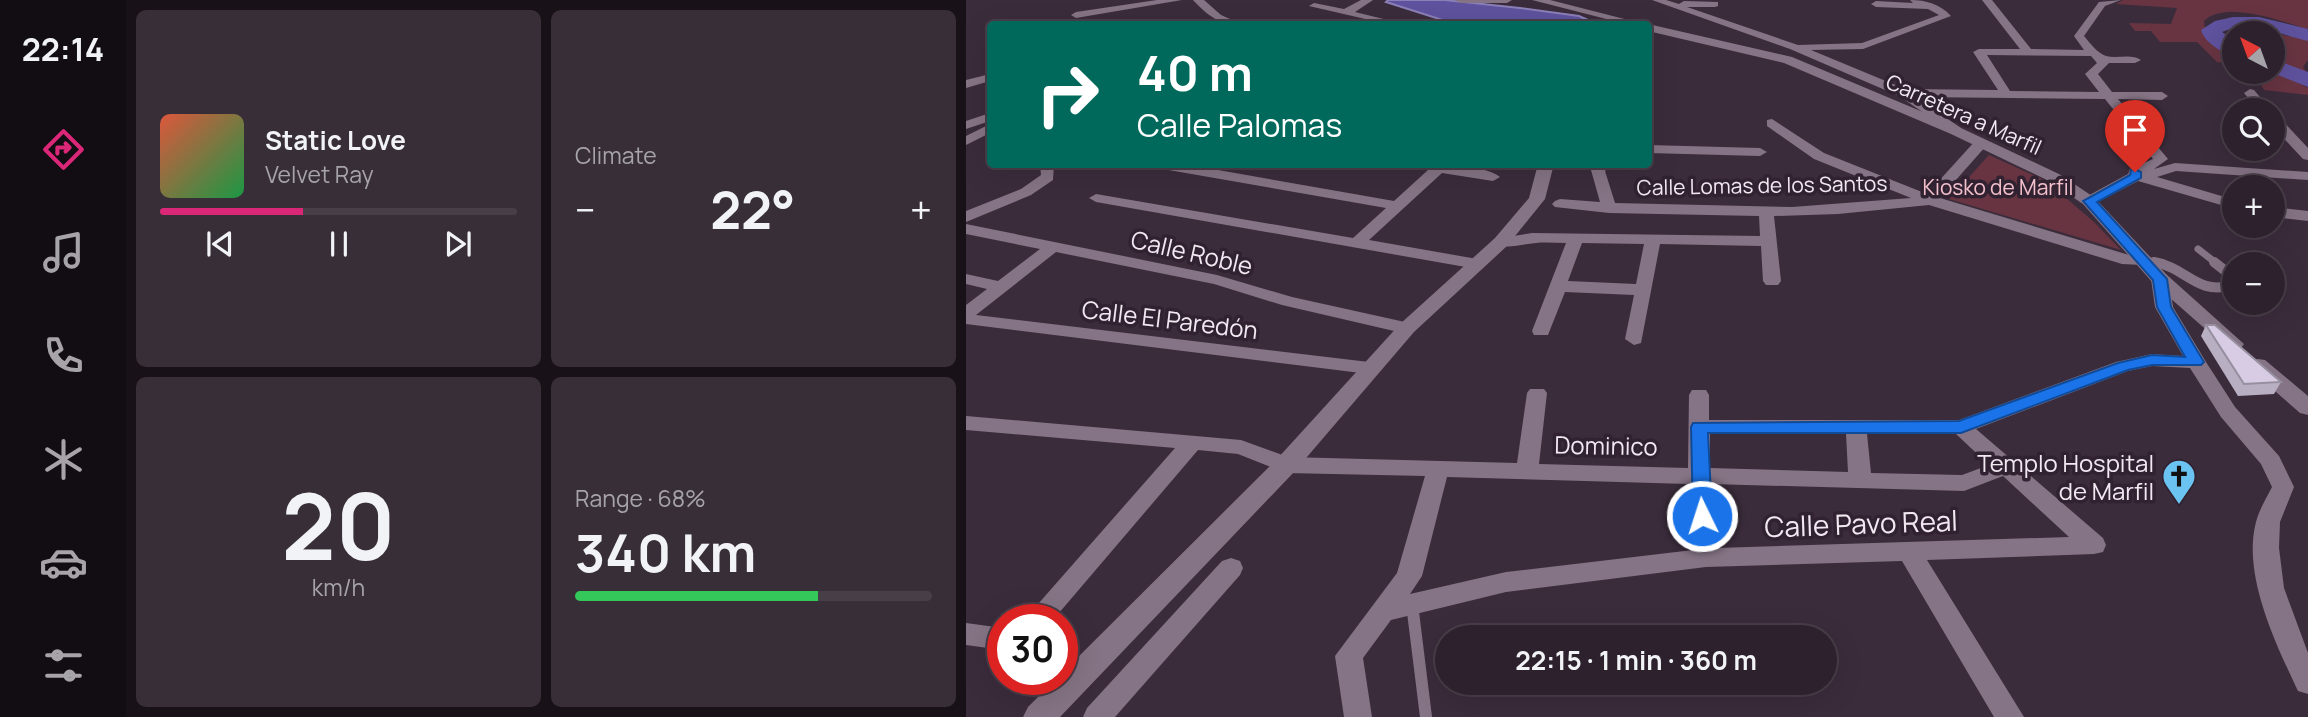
<!DOCTYPE html>
<meta charset="utf-8">
<style>
body{margin:0;font-family:Manrope,sans-serif;background:#382e38;color:#f1f3f6;height:100vh;display:flex;flex-direction:column;font-size:26px;white-space:nowrap}
*{box-sizing:border-box;margin:0}
p{font-size:23px;color:#a6a3a9}
.icon{flex:none;width:38px;height:38px;fill:none;stroke:currentColor;stroke-width:2;stroke-linecap:round;stroke-linejoin:round}
.map{position:relative;flex:1;overflow:hidden}
.side{display:flex;flex-direction:column;gap:10px;padding:10px;background:#181218;width:840px}
.side>*{flex:none}
.banner{position:absolute;left:21px;top:21px;width:665px;height:147px;border-radius:7px;box-shadow:0 7px 28px #0002,0 0 0 2px #483e48;background:#00695c;color:#fff;overflow:hidden}
.needle{width:46px;rotate:319deg}
.controls{position:absolute;left:1256px;top:21px;display:grid;gap:14px}
.controls a{display:grid;place-items:center;width:63px;height:63px;border-radius:50%;background:#2c212c;box-shadow:0 7px 28px #0002,0 0 0 2px #483e48;font-size:35px}
.speed{position:absolute;left:21px;top:604px;display:flex;gap:14px;font-size:35px;font-weight:700;text-align:center}
.speed>*{display:grid;place-content:center;width:91px;height:91px;border-radius:50%;background:#2c212c;box-shadow:0 7px 28px #0002,0 0 0 2px #483e48;line-height:1}
.speed .limit{border:10px solid #d22;background:#fff;color:#111}
.pin{position:absolute;display:grid;place-items:center;width:60px;height:60px;color:#fff;margin:-72px -30px;border-radius:50% 50% 50% 0;rotate:-45deg;box-shadow:0 0 7px #0007}
.pin .icon{rotate:45deg}
.me{position:absolute;width:77px;margin:-38px;rotate:356deg;stroke-linejoin:round;filter:drop-shadow(0 0 5px #0008)}
.turn{display:flex;align-items:center;gap:24px;height:147px;padding:0 35px;font-size:32px}
.turn .icon{width:91px;height:91px;stroke-width:2.5}
.turn b{display:block;font-size:49px;line-height:60px}
.big{font-size:52px;font-weight:700;line-height:1.1}
.side .card{flex:1;display:flex;flex-direction:column;justify-content:center;gap:10px;min-width:0;padding:0 24px;border-radius:10px;background:#382e38}
.side .dial{align-items:center;gap:0}
.dial b{font-size:91px;line-height:1}
.song{display:flex;align-items:center;gap:21px}
.cover{width:84px;height:84px;border-radius:10px;background:linear-gradient(135deg,hsl(10 70% 55%),hsl(140 70% 35%))}
.played{height:7px;border-radius:4px;background:linear-gradient(90deg,#db2777 40%,#483e48 40%)}
.keys{display:flex;justify-content:space-around;direction:ltr}
.heat{display:flex;justify-content:space-between;align-items:center;font-size:38px;direction:ltr}
.charge{height:10px;border-radius:5px;background:linear-gradient(90deg,#34c759 68%,#483e48 0)}
.side .tiles{flex:1;display:grid;gap:10px;grid-template-columns:repeat(2,1fr)}
.trip{position:absolute;left:469px;top:625px;width:402px;height:70px;border-radius:35px;background:#2c212c;box-shadow:0 7px 28px #0002,0 0 0 2px #483e48;font-weight:700;line-height:70px;text-align:center}
main{display:flex;flex:1;min-height:0}
.tabs{display:flex;flex-direction:column;width:126px;justify-content:space-around;align-items:center;background:#120d12;color:#a6a3a9}
.tabs .icon{width:49px;height:49px}
.tabs .selected{color:#db2777}
.tabs b{font-size:32px;color:#f1f3f6}
.map>svg:first-child{display:block}
.green{fill:#683442}
.water{fill:#5f529e;stroke:#8b7fb7;stroke-width:2}
.lines{fill:none;stroke-linecap:round;stroke-linejoin:round}
.river{fill:#5f529e;fill-rule:evenodd}
.lane-far2{stroke:#857485;stroke-width:7}
.lane-far1{stroke:#857485;stroke-width:10}
.lane{stroke:#857485;stroke-width:12}
.street{fill:#857485;fill-rule:evenodd}
.secondary{fill:#857485;fill-rule:evenodd}
.wall{fill:#b9afc3}
.building{fill:#d7cce3;stroke:#968f9f;stroke-width:2}
.route{fill:#1a73e8;stroke:#114b97;stroke-width:2}
.labels{text-anchor:middle;dominant-baseline:central;stroke-width:7;stroke-linejoin:round;paint-order:stroke}
.far-street-label{font-size:21px;fill:#f2e8f2;stroke:#312231}
.far-park-label{font-size:21px;fill:#f3c0cc;stroke:#312231}
.street-label{font-size:24px;fill:#f2e8f2;stroke:#312231}
.poi-label{font-size:24px;fill:#f2e8f2;stroke:#312231;text-anchor:end}
.near-street-label{font-size:28px;fill:#f2e8f2;stroke:#312231}
</style>
<main>
<nav class="tabs">
<b>22:14</b>
<svg class="icon selected" aria-label="directions" viewBox="0 0 24 24"><path d="M12 3l9 9-9 9-9-9zM9 14v-3h6M13 9l2 2-2 2"/></svg>
<svg class="icon" aria-label="music" viewBox="0 0 24 24"><path d="M9 18V5l10-2v13"/><circle cx="6" cy="18" r="3"/><circle cx="16" cy="16" r="3"/></svg>
<svg class="icon" aria-label="phone" viewBox="0 0 24 24"><path d="M5 4h4l2 5-3 2q2 4 5 5l2-3 5 2v4C11 20 4 13 5 4z"/></svg>
<svg class="icon" aria-label="climate" viewBox="0 0 24 24"><path d="M12 3v18M4 7l16 10M4 17L20 7"/></svg>
<svg class="icon" aria-label="car" viewBox="0 0 24 24"><path d="M5 17H2v-5l4-1 3-4h7l3 4 3 1v5h-3M9 17h6M6 11h13"/><circle cx="7" cy="17" r="2"/><circle cx="17" cy="17" r="2"/></svg>
<svg class="icon" aria-label="filters" viewBox="0 0 24 24"><path d="M4 7h16M4 17h16"/><circle cx="9" cy="7" r="2"/><circle cx="15" cy="17" r="2"/></svg>
</nav>
<section class="side">
<div class="tiles">
<div class="card">
<div class="song"><i class="cover"></i><div><b>Static Love</b><p>Velvet Ray</p></div></div>
<div class="played"></div>
<div class="keys"><svg class="icon" aria-label="previous" viewBox="0 0 24 24"><path d="M18 5L8 12l10 7zM5 5v14"/></svg><svg class="icon" aria-label="pause" viewBox="0 0 24 24"><path d="M8 5v14M16 5v14"/></svg><svg class="icon" aria-label="next" viewBox="0 0 24 24"><path d="M6 5l10 7-10 7zM19 5v14"/></svg></div>
</div>
<div class="card"><p>Climate</p>
<div class="heat"><a>−</a><b class="big">22°</b><a>+</a></div>
</div>
<div class="card dial"><b>20</b><p>km/h</p></div>
<div class="card"><p>Range · 68%</p><b class="big">340 km</b><div class="charge"></div></div>
</div>
</section>
<div class="map">
<svg width="1342" height="717" viewBox="0 0 1342 717">
<rect width="100%" height="100%" fill="#3b2c3b"/>
<!-- green -->
<path class="green" d="M1157,0H1342V30C1318,21 1259,0 1238,21L1239,31L1269,55V64L1251,62L1231,42H1194L1185,31H1169L1163,23L1205,24L1211,8L1150,4Z
M1288,29L1342,40V60L1337,67L1342,75L1307,59V33H1269V41L1265,35Z
M1288,72C1309,72 1323,78 1342,88V95L1298,90Z
M1023,155L1080,181L1128,222L1155,250L983,199Z"/>
<!-- water -->
<path class="water" d="M422,0H479L554,8L613,16L631,24H489L420,2Z"/>
<g class="lines">
<!-- river -->
<path class="river" d="M1267,17H1293L1342,29V41C1316,35 1282,20 1256,32L1269,41V56C1256,53 1239,43 1235,30L1249,21Z
M1307,59L1342,72V87L1304,72H1307Z"/>
<!-- lane-far2 -->
<path class="lane-far2" d="M1232,249L1250,263
M1177,260L1197,263"/>
<!-- lane-far1 -->
<path class="lane-far1" d="M1188,262C1220,267 1231,296 1266,285L1262,273L1248,262"/>
<!-- lane -->
<path class="lane" d="M446,604L460,717"/>
<!-- street -->
<path class="street" d="M191,0H216L110,18L105,15L110,12Z
M395,0H407L389,12L438,24H421L343,6L348,3L378,9Z
M489,0H546L541,3H494Z
M686,0H700L713,4L718,1L752,2V6L749,7H721L832,45L896,43L973,15L962,9L910,7L905,4L910,1L947,3L944,0C960,0 974,4 985,16L897,49L845,50L939,89L1032,90L1007,52L1013,49H1054L1016,0H1026L1065,49L1118,50L1108,36L1133,2L1155,0L1139,6L1118,36C1124,43 1131,53 1140,56C1152,59 1165,53 1175,60L1169,63H1143L1132,74L1146,92H1196L1202,96L1196,100L1152,99L1202,159L1188,169L1209,163L1342,172V180L1210,171L1191,177L1269,200V209L1172,181L1128,204H1118L1115,201L1118,198L1162,174L1164,169L1187,159L1139,99L950,97L995,128L997,131L990,135L933,96L824,49ZM1021,55L1125,56L1131,63L1119,74L1133,92L1044,91Z
M24,74V81L0,88V80Z
M1284,89L1288,90L1305,110H1292L1278,93Z
M24,113V121L0,129V121Z
M1307,115L1312,116L1342,148V160L1337,159L1307,127Z
M806,119L858,153L961,194L1010,140H1020V146L974,198L1163,255L1183,256L1185,260L1177,265L1156,264L963,205L872,214L808,216L815,281L812,285H800L797,281L795,246L694,244L675,343L668,345L659,339L668,295L599,292L582,335H568L566,331L600,243C590,243 580,242 570,243C556,244 544,249 529,245L527,242L529,239L566,233L794,236L793,216L643,213L589,207L586,204L589,201L594,199L634,202L625,170L630,164H646L639,171L649,203L826,207L945,198L848,159L801,126V120ZM616,243L678,244L670,284L602,281Z
M24,124V133L0,145V136Z
M682,145L794,148L801,152L794,156L682,153Z
M74,164H88L87,180L65,195L0,222V211L55,189L75,175Z
M184,164H218L428,201L462,170L444,164C466,164 519,164 534,177L527,181L476,173L403,240L517,260L519,264L511,269L130,202L123,198L130,194L387,238L420,208L191,168Z
M1307,207L1342,211V221L1307,217Z
M0,224L251,275L326,297L448,324L450,328L441,334L316,305L248,284L90,252L10,315L403,362L410,364L413,368L410,372L403,374L0,324V305L21,289L0,284V274L32,281L74,249L0,234Z
M1194,274L1203,279L1207,307L1240,362L1269,407L1313,456L1328,487L1314,522L1313,548L1318,588L1342,653V694L1332,691C1310,644 1276,575 1290,522C1293,510 1300,499 1306,487L1295,464L1255,417L1224,368L1186,366L1162,371L1010,429L1137,538L1140,545L1137,552L1128,554L961,560L1058,717H1028L936,561L740,567L540,592L425,620L397,658L406,717H378L369,656L431,573L459,476L320,473L272,454L232,450L87,620H58L209,448L0,430V416L275,440L322,457L551,463L561,393L564,389H578L581,393L573,464L722,468L723,395L726,390H740L743,395V420H993L1150,362L1186,354L1217,356L1189,307L1185,279ZM744,434H880L882,472L744,468ZM901,434H990L1023,465L996,475L905,473ZM1037,476L1103,537L751,548L745,484L998,491ZM481,477L722,484L727,550L540,572L444,594L456,576Z
M265,558L274,561L277,568L274,575L149,717H117L121,708L256,561Z
M0,623L37,628V650L0,645Z"/>
<!-- secondary -->
<path class="secondary" d="M227,0H238L255,15L275,24C254,26 241,15 227,0Z
M566,0H584L678,24H660Z
M678,24H682L826,57L995,128L1095,175L1129,198L1201,275L1278,344L1275,348H1261L1187,283L1117,204L1083,181L985,134L818,63L682,31V24Z
M572,164H588L579,199L541,246L448,332L329,471L94,717H57L62,707L90,679H96V673L311,459L434,324L529,238L563,198Z
M1292,359L1299,360L1342,396V415L1334,413L1285,370L1281,365L1285,360Z"/>
</g>
<!-- wall -->
<path class="wall" d="M1240,325L1315,382L1308,394L1272,396L1235,336Z"/>
<!-- building -->
<path class="building" d="M1240,325H1249L1315,382L1278,384Z"/>
<!-- route -->
<path class="route" d="M1169,169L1175,172V178L1131,202L1201,279L1205,307L1238,362L1235,365H1186L1162,370L995,433H742L746,516L743,521H730L727,516L725,427L727,423L993,421L1152,363L1186,355L1219,357L1191,307L1187,280L1117,201L1164,175L1165,170Z"/>
<!-- icons -->
<defs>
<symbol id="church-pin" viewBox="-11 -11 22 30"><path d="M0 17L-7.5 6A9.5 9.5 0 1 1 7.5 6Z" fill="#6bc3f2" stroke="#312231"/><path d="M-1.2-6h2.4v3.5h3.3v2.4h-3.3V6h-2.4V-.1h-3.3v-2.4h3.3Z" fill="#111"/></symbol>
</defs>
<g fill-rule="evenodd">
<use href="#church-pin" x="1194" y="457" width="38" height="52"/>
</g>
<g class="labels">
<!-- far-street labels -->
<g class="far-street-label">
<text transform="translate(998 114) rotate(24)">Carretera a Marfil</text>
<text transform="translate(796 185) rotate(-1)">Calle Lomas de los Santos</text>
</g>
<!-- far-park labels -->
<g class="far-park-label">
<text x="1032" y="187">Kiosko de Marfil</text>
</g>
<!-- street labels -->
<g class="street-label">
<text transform="translate(226 252) rotate(13)">Calle Roble</text>
<text transform="translate(204 319) rotate(7)">Calle El Paredón</text>
<text transform="translate(640 445) rotate(1)">Dominico</text>
</g>
<!-- poi labels -->
<g class="poi-label">
<text x="1188" y="462">Templo Hospital<tspan x="1188" dy="28">de Marfil</tspan></text>
</g>
<!-- near-street labels -->
<g class="near-street-label">
<text transform="translate(895 523) rotate(-2)">Calle Pavo Real</text>
</g>
</g>
</svg>
<div class="controls">
<a><svg class="needle" viewBox="-14 -14 28 28"><path d="M0-13l5 13h-10z" fill="#e53935"/><path d="M0 13l5-13h-10z" fill="#a6a3a9"/></svg></a>
<a><svg class="icon" aria-label="search" viewBox="0 0 24 24"><circle cx="10" cy="10" r="6"/><path d="M15 15l6 6"/></svg></a>
<a>+</a>
<a>−</a>
</div>
<div class="speed"><div class="limit">30</div></div>
<div class="pin" style="left:1169px;top:172px;background:#d93025"><svg class="icon" aria-label="arrive" viewBox="0 0 24 24"><path d="M6 21V4h12l-3 4 3 4H6"/></svg></div>
<svg class="me" style="left:736px;top:516px" viewBox="-20 -20 40 40"><circle r="17" fill="#1a73e8" stroke="#fff" stroke-width="3"/><path d="M0-11L8 9 0 5-8 9z" fill="#fff"/></svg>
<div class="trip">22:15 · 1 min · 360 m</div>
<div class="banner">
<div class="turn"><svg class="icon" aria-label="right" viewBox="0 0 24 24"><path d="M7 20v-9h11M14 6l5 5-5 5"/></svg><div><b>40 m</b>Calle Palomas</div></div>
</div>
</div>
</main>
